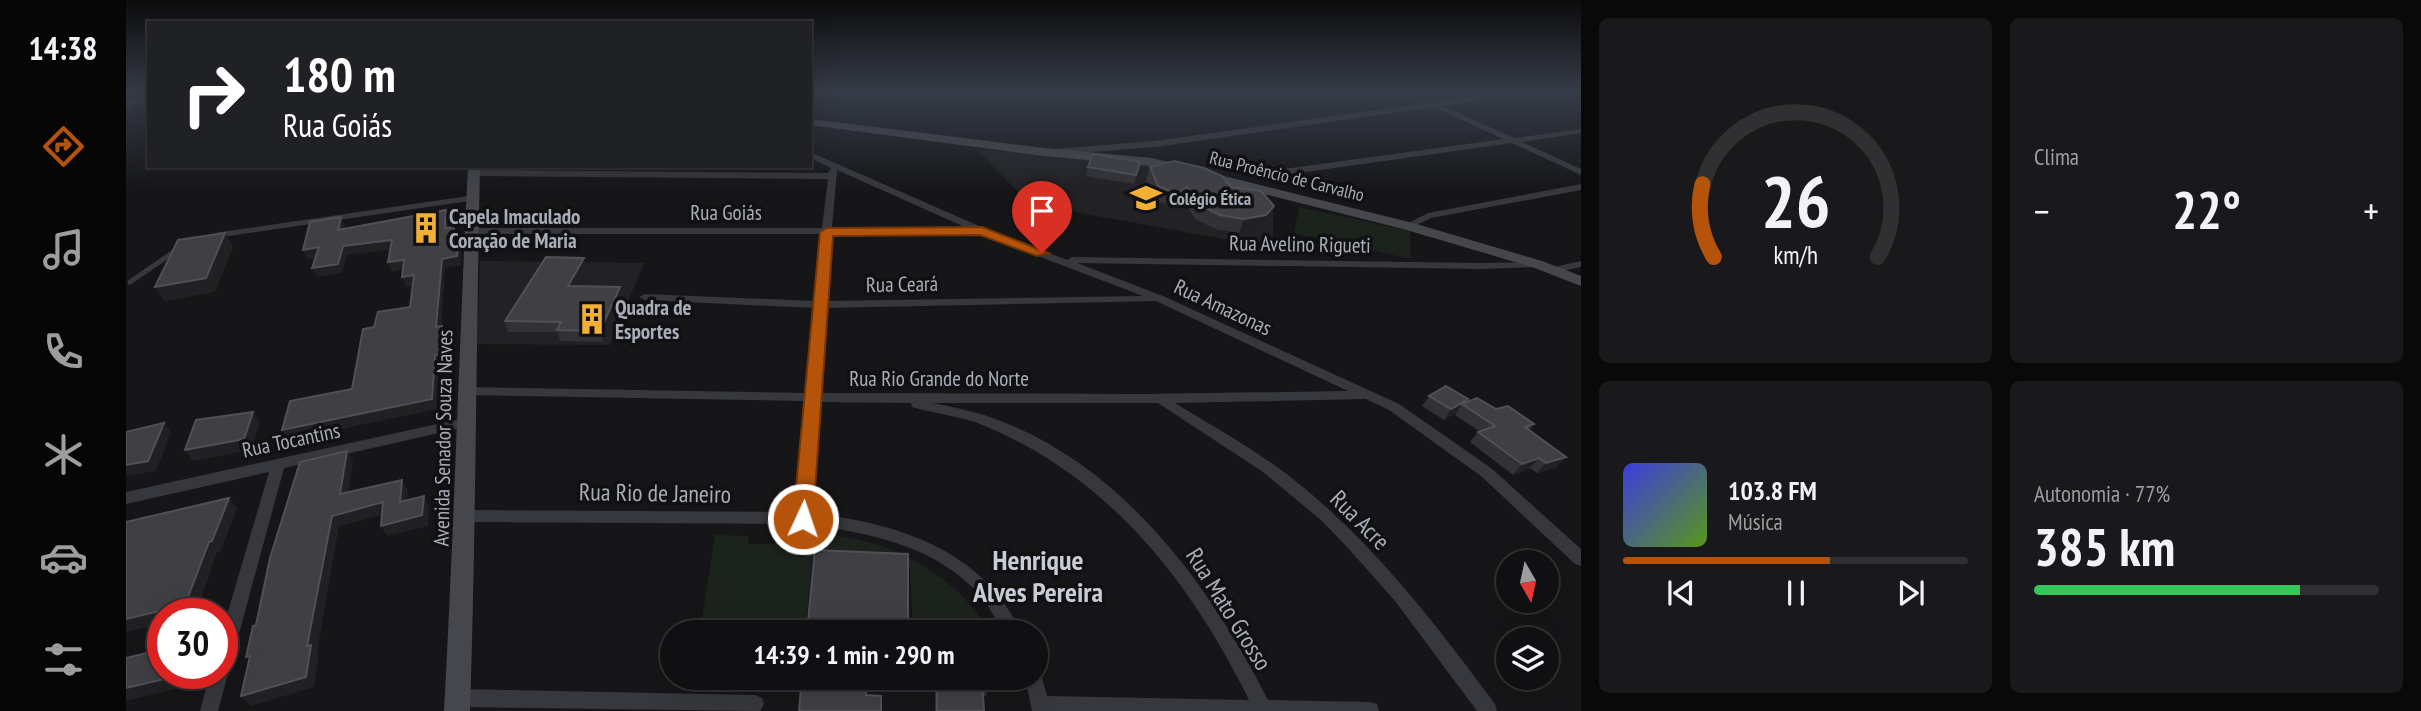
<!DOCTYPE html>
<html lang="pt">
<meta charset="utf-8">
<style>
body{margin:0;font-family:"PT Sans Narrow",sans-serif;background:#19191b;color:#f1f3f6;height:100vh;display:flex;flex-direction:column;font-size:26px;white-space:nowrap}
*{box-sizing:border-box;margin:0}
p{font-size:23px;color:#9c9d9f}
.icon{flex:none;width:38px;height:38px;fill:none;stroke:currentColor;stroke-width:2;stroke-linecap:round;stroke-linejoin:round}
.map{position:relative;flex:1;overflow:hidden}
.panel{display:flex;flex-direction:column;gap:18px;padding:18px;background:#09090a;width:840px}
.panel>*{flex:none}
.banner{position:absolute;left:21px;top:21px;width:665px;height:147px;border-radius:0px;box-shadow:0 7px 28px #0002,0 0 0 2px #303032;background:#202124;color:#fff;overflow:hidden}
.needle{width:46px;rotate:171deg}
.controls{position:absolute;left:1370px;top:550px;display:grid;gap:14px}
.controls a{display:grid;place-items:center;width:63px;height:63px;border-radius:50%;background:#101012;box-shadow:0 7px 28px #0002,0 0 0 2px #303032;font-size:35px}
.speed{position:absolute;left:21px;top:598px;display:flex;gap:14px;font-size:35px;font-weight:700;text-align:center}
.speed>*{display:grid;place-content:center;width:91px;height:91px;border-radius:50%;background:#101012;box-shadow:0 7px 28px #0002,0 0 0 2px #303032;line-height:1}
.speed .limit{border:10px solid #d22;background:#fff;color:#111}
.pin{position:absolute;display:grid;place-items:center;width:60px;height:60px;color:#fff;margin:-72px -30px;border-radius:50% 50% 50% 0;rotate:-45deg;box-shadow:0 0 7px #0007}
.pin .icon{rotate:45deg}
.me{position:absolute;width:77px;margin:-38px;rotate:3deg;stroke-linejoin:round;filter:drop-shadow(0 0 5px #0008)}
.turn{display:flex;align-items:center;gap:24px;height:147px;padding:0 21px;font-size:32px}
.turn .icon{width:91px;height:91px;stroke-width:2.5}
.turn b{display:block;font-size:49px;line-height:60px}
.big{font-size:52px;font-weight:700;line-height:1.1}
.panel .card{flex:1;display:flex;flex-direction:column;justify-content:center;gap:10px;min-width:0;padding:0 24px;border-radius:10px;background:#19191b}
.panel .dial{align-items:center;gap:0}
.dial svg{height:182px;overflow:visible;fill:none;stroke:#303032;stroke-width:7;stroke-linecap:round;text-anchor:middle}
.dial text{fill:#f1f3f6;stroke:none}
.song{display:flex;align-items:center;gap:21px}
.cover{width:84px;height:84px;border-radius:10px;background:linear-gradient(135deg,hsl(240 70% 55%),hsl(90 70% 35%))}
.played{height:7px;border-radius:4px;background:linear-gradient(90deg,#b45309 60%,#303032 60%)}
.keys{display:flex;justify-content:space-around;direction:ltr}
.heat{display:flex;justify-content:space-between;align-items:center;font-size:38px;direction:ltr}
.charge{height:10px;border-radius:5px;background:linear-gradient(90deg,#34c759 77%,#303032 0)}
.panel .tiles{flex:1;display:grid;gap:18px;grid-template-columns:repeat(2,1fr)}
.trip{position:absolute;left:534px;top:620px;width:388px;height:70px;border-radius:35px;background:#101012;box-shadow:0 7px 28px #0002,0 0 0 2px #303032;font-weight:700;line-height:70px;text-align:center}
main{display:flex;flex:1;min-height:0}
.dock{display:flex;flex-direction:column;width:126px;justify-content:space-around;align-items:center;background:#060607;color:#9c9d9f}
.dock .icon{width:49px;height:49px}
.dock .active{color:#b45309}
.dock b{font-size:32px;color:#f1f3f6}
.map>svg:first-child{display:block}
.built{fill:#222225}
.green{fill:#1c231d}
.lines{fill:none;stroke-linecap:round;stroke-linejoin:round}
.lane{stroke:#37383d;stroke-width:5}
.street{fill:#37383d;fill-rule:evenodd}
.secondary{fill:#45474d;fill-rule:evenodd}
.wall{fill:#323236}
.shaded-wall{fill:#212124}
.building{fill:#3f3f44;stroke:#4f5156;stroke-width:2}
.route{fill:#b45309;stroke:#753606;stroke-width:2}
.labels{text-anchor:middle;dominant-baseline:central;stroke-width:7;stroke-linejoin:round;paint-order:stroke}
.far-street-label{font-size:18px;fill:#a8adb8;stroke:#111113}
.far-poi-label{font-size:18px;font-weight:bold;fill:#a8adb8;stroke:#111113;text-anchor:start}
.street-label{font-size:21px;fill:#a8adb8;stroke:#111113}
.poi-label{font-size:21px;font-weight:bold;fill:#a8adb8;stroke:#111113;text-anchor:start}
.near-street-label{font-size:24px;fill:#a8adb8;stroke:#111113}
.near-neighbourhood-label{font-size:28px;font-weight:bold;fill:#c9ccd4;stroke:#111113}
</style>
<main>
<nav class="dock">
<b>14:38</b>
<svg class="icon active" aria-label="directions" viewBox="0 0 24 24"><path d="M12 3l9 9-9 9-9-9zM9 14v-3h6M13 9l2 2-2 2"/></svg>
<svg class="icon" aria-label="music" viewBox="0 0 24 24"><path d="M9 18V5l10-2v13"/><circle cx="6" cy="18" r="3"/><circle cx="16" cy="16" r="3"/></svg>
<svg class="icon" aria-label="phone" viewBox="0 0 24 24"><path d="M5 4h4l2 5-3 2q2 4 5 5l2-3 5 2v4C11 20 4 13 5 4z"/></svg>
<svg class="icon" aria-label="climate" viewBox="0 0 24 24"><path d="M12 3v18M4 7l16 10M4 17L20 7"/></svg>
<svg class="icon" aria-label="car" viewBox="0 0 24 24"><path d="M5 17H2v-5l4-1 3-4h7l3 4 3 1v5h-3M9 17h6M6 11h13"/><circle cx="7" cy="17" r="2"/><circle cx="17" cy="17" r="2"/></svg>
<svg class="icon" aria-label="filters" viewBox="0 0 24 24"><path d="M4 7h16M4 17h16"/><circle cx="9" cy="7" r="2"/><circle cx="15" cy="17" r="2"/></svg>
</nav>
<div class="map">
<svg width="1455" height="711" viewBox="0 0 1455 711">
<rect width="100%" height="100%" fill="#161618"/>
<!-- built -->
<path class="built" d="M850,149L1008,161L1138,193L1147,205V248L916,206L899,199Z
M354,261L518,263L484,345L351,344Z"/>
<!-- green -->
<path class="green" d="M1173,207L1284,231L1285,259L1168,233Z
M589,535L622,536L623,544H649L650,537C667,536 686,533 704,535C769,542 830,575 864,632H787L784,569L686,562L679,632H574Z"/>
<g class="lines">
<!-- lane -->
<path class="lane" d="M92,235L346,198
M4,282L52,249"/>
<!-- street -->
<path class="street" d="M1388,91H1408L1404,93L1317,106L1388,138L1455,129V133L1396,142L1455,169V175L1386,143L1151,176L1147,173L1151,170L1377,139L1308,107L1029,147L929,155L925,152L929,149L1029,141Z
M23,97V101L0,106V102Z
M684,152L860,229L941,260L946,257L1355,263L1415,262L1416,264L1415,266L1411,267L1355,269L951,263L1037,296L1273,404L1365,468L1455,549V566L1449,564L1355,476L1263,410L1240,399L1049,403C1093,430 1139,455 1178,488C1253,550 1312,627 1369,704L1371,711H1351L1269,601L1221,547L1196,521L1137,472L1032,403H806C823,406 841,410 858,415C992,459 1081,580 1142,700L1244,702L1251,704L1253,711H906L899,677H910V669L914,671L921,696L1123,700C1064,580 984,479 859,426C836,416 810,414 786,407L785,403L691,402L685,513C769,523 856,548 895,632H877C870,621 865,609 857,599C814,546 741,532 677,524L340,522L335,520L332,516L335,512L340,510L670,512L678,401L340,395L334,391L340,387L679,393L688,308L519,300L513,297L519,294L689,301L696,234H344L339,231L344,228H696L702,179L348,176L344,173L348,170L702,173L705,168L684,158ZM711,170L841,228H706ZM706,234H854L1017,296L700,301ZM1030,301L1222,391L1017,394L692,393L699,308Z
M1455,184V190L1305,218L1282,229L1277,226L1302,213Z
M1455,261V267L1428,273L1423,270L1424,268Z
M339,418L344,420L346,423L344,426L158,468L105,663L100,670L102,674L92,711H74L84,674H96V632L143,472L0,504V492Z
M332,689L629,695L636,698L638,704L634,711L332,707L325,704L323,698L325,692Z"/>
<!-- secondary -->
<path class="secondary" d="M684,119L918,148L1026,158L1287,223L1416,261L1455,276V286L1406,267L1277,229L1026,166L918,156L684,125Z
M342,166H354C350,348 350,529 344,711H318C328,529 333,348 342,166Z"/>
</g>
<!-- wall -->
<path class="wall" d="M1014,162L1008,184L960,176L962,167Z
M1024,167L1105,187L1148,206L1143,220L1134,229L1113,233L1089,229L1069,219L1057,201L1047,207L1029,200L1020,180Z
M461,268L451,286L494,287L497,298L477,342L434,341L432,332H382L379,321Z
M1303,396L1370,409L1408,424L1403,430L1431,467L1411,473L1404,468L1387,475L1344,442L1352,432L1353,431L1329,415L1331,412L1318,420L1296,406Z
M809,677H863L860,696H857L858,711H809Z"/>
<!-- shaded-wall -->
<path class="shaded-wall" d="M1061,187L1057,201L1047,207L1051,194Z
M1148,206L1143,220L1134,229L1113,233L1118,219Z
M320,210L323,219L322,237L319,228Z
M215,217L219,225L216,239L212,230Z
M328,227L332,236L331,253L327,244Z
M99,233L107,247L89,292L39,301L29,287Z
M266,240L270,249L221,255L216,273L191,277L186,268L217,246Z
M332,243L335,252V265L319,268L315,337L310,327L316,259Z
M193,247L197,256L182,259L177,250Z
M458,258L461,268L445,297L442,286Z
M278,260L282,269L266,272L262,262Z
M288,275L292,285L280,287L276,277Z
M494,287L497,298L477,342L474,331Z
M316,326L320,335L319,364L313,365L311,409L163,440L156,430L309,355Z
M1342,399L1338,405L1336,404L1331,412L1318,420L1325,409Z
M127,412L134,422L125,450L67,461L59,450Z
M38,423L45,432L30,471L0,476V465Z
M221,451L227,461L221,505L214,494Z
M1440,457L1431,467L1411,473L1420,463Z
M1413,458L1404,468L1387,475L1396,464Z
M276,480L282,491L280,512L274,502Z
M298,496L303,507L302,526L261,536L255,526Z
M103,498L111,508L95,551L91,552L70,614H37V623L0,632V619L83,542Z
M257,502L264,513L213,526L191,652L193,655L188,687L125,706L115,696L181,646L206,516Z
M44,674H59L54,688L0,701V688Z"/>
<!-- building -->
<path class="building" d="M967,154L1014,162L1010,175L962,167Z
M1048,161L1078,168L1096,176L1105,187L1135,191L1148,206L1140,215L1118,219L1094,215L1074,205L1061,187L1051,194L1032,186L1024,167Z
M320,210L319,228L328,227L327,244L332,243L331,256L316,259L310,327L316,326L315,354L309,355L306,399L156,430L164,401L226,389L237,329L248,327L252,312L284,307L288,275L276,277L278,260L262,262L266,240L217,246L212,264L186,268L193,247L177,250L184,222L215,217L212,230Z
M99,233L80,278L29,287L52,240Z
M420,257L458,258L442,286L494,287L474,331L431,330L435,322L379,321Z
M1320,386L1342,399L1325,409L1303,396Z
M1351,398L1370,409L1382,406L1408,424L1399,427L1440,457L1420,463L1413,458L1396,464L1352,432L1369,426L1336,404Z
M127,412L118,439L59,450L70,420Z
M38,423L22,461L0,465V432Z
M221,451L214,494L276,480L274,502L298,496L296,515L255,526L257,502L206,516L181,646L185,645L180,677L115,696L124,656L120,657L127,626L130,625L144,558L174,462Z
M103,498L86,541L83,542L59,605L0,619V522Z
M689,550L782,554V632H681Z
M37,649V674H44L43,678L0,688V658Z
M676,677H741L740,695L755,696V711H673Z
M811,677H863V680L856,679L858,711H811Z"/>
<!-- sky -->
<linearGradient id="sky" x2="0" y2="1"><stop stop-color="#0c0c0d"/><stop offset="0.48" stop-color="#363c48"/><stop offset="1" stop-color="#363c48" stop-opacity="0"/></linearGradient>
<rect width="1455" height="191" fill="url(#sky)"/>
<!-- route -->
<path class="route" d="M856,227L923,253L911,256L854,235L707,236L687,519L684,524H670L667,519L694,232L701,228Z"/>
<!-- icons -->
<defs>
<symbol id="school-bare" viewBox="-9 -9 18 18"><path d="M0-5L7-2L0 1L-7-2ZM-4 1L0 2.5L4 1V4Q0 6-4 4Z" fill="#f2b134" stroke="#111113" stroke-width="2.5" paint-order="stroke"/></symbol>
<symbol id="building-bare" viewBox="-9 -9 18 18"><path d="M-4-6H4V6H1V3H-1V6H-4ZM-2.5-4.3h1.7v1.8h-1.7ZM.8-4.3h1.7v1.8H.8ZM-2.5-1h1.7V.8h-1.7ZM.8-1h1.7V.8H.8Z" fill="#f2b134" stroke="#111113" stroke-width="2.5" paint-order="stroke"/></symbol>
</defs>
<g fill-rule="evenodd">
<use href="#school-bare" x="998" y="176" width="44" height="44"/>
<use href="#building-bare" x="278" y="206" width="44" height="44"/>
<use href="#building-bare" x="444" y="297" width="44" height="44"/>
</g>
<g class="labels">
<!-- far-street labels -->
<g class="far-street-label">
<text transform="translate(1161 176) rotate(14)">Rua Proêncio de Carvalho</text>
</g>
<!-- far-poi labels -->
<g class="far-poi-label">
<text x="1043" y="198">Colégio Ética</text>
</g>
<!-- street labels -->
<g class="street-label">
<text x="600" y="212">Rua Goiás</text>
<text transform="translate(1174 244) rotate(1)">Rua Avelino Rigueti</text>
<text transform="translate(776 284) rotate(-1)">Rua Ceará</text>
<text transform="translate(1097 307) rotate(25)">Rua Amazonas</text>
<text x="813" y="378">Rua Rio Grande do Norte</text>
<text transform="translate(317 438) rotate(-89)">Avenida Senador Souza Naves</text>
<text transform="translate(165 440) rotate(-12)">Rua Tocantins</text>
</g>
<!-- poi labels -->
<g class="poi-label">
<text x="323" y="216">Capela Imaculado<tspan x="323" dy="24">Coração de Maria</tspan></text>
<text x="489" y="307">Quadra de<tspan x="489" dy="24">Esportes</tspan></text>
</g>
<!-- near-street labels -->
<g class="near-street-label">
<text transform="translate(529 493) rotate(1)">Rua Rio de Janeiro</text>
<text transform="translate(1234 520) rotate(45)">Rua Acre</text>
<text transform="translate(1103 609) rotate(58)">Rua Mato Grosso</text>
</g>
<!-- near-neighbourhood labels -->
<g class="near-neighbourhood-label">
<text x="912" y="559">Henrique<tspan x="912" dy="32">Alves Pereira</tspan></text>
</g>
</g>
</svg>
<div class="controls">
<a><svg class="needle" viewBox="-14 -14 28 28"><path d="M0-13l5 13h-10z" fill="#e53935"/><path d="M0 13l5-13h-10z" fill="#9c9d9f"/></svg></a>
<a><svg class="icon" aria-label="layers" viewBox="0 0 24 24"><path d="M12 4l9 5-9 5-9-5zM3 14l9 5 9-5"/></svg></a>
</div>
<div class="speed"><div class="limit">30</div></div>
<div class="pin" style="left:916px;top:253px;background:#d93025"><svg class="icon" aria-label="arrive" viewBox="0 0 24 24"><path d="M6 21V4h12l-3 4 3 4H6"/></svg></div>
<svg class="me" style="left:677px;top:519px" viewBox="-20 -20 40 40"><circle r="17" fill="#b45309" stroke="#fff" stroke-width="3"/><path d="M0-11L8 9 0 5-8 9z" fill="#fff"/></svg>
<div class="trip">14:39 · 1 min · 290 m</div>
<div class="banner">
<div class="turn"><svg class="icon" aria-label="right" viewBox="0 0 24 24"><path d="M7 20v-9h11M14 6l5 5-5 5"/></svg><div><b>180 m</b>Rua Goiás</div></div>
</div>
</div>
<section class="panel">
<div class="tiles">
<div class="card dial"><svg viewBox="0 0 100 80">
<path d="M14 69A42 42 0 1 1 86 69"/>
<path d="M14 69A42 42 0 0 1 9 37" stroke="#b45309"/>
<text x="50" y="56" font-size="32" font-weight="700">26</text>
<text x="50" y="72" font-size="11">km/h</text>
</svg></div>
<div class="card"><p>Clima</p>
<div class="heat"><a>−</a><b class="big">22°</b><a>+</a></div>
</div>
<div class="card">
<div class="song"><i class="cover"></i><div><b>103.8 FM</b><p>Música</p></div></div>
<div class="played"></div>
<div class="keys"><svg class="icon" aria-label="previous" viewBox="0 0 24 24"><path d="M18 5L8 12l10 7zM5 5v14"/></svg><svg class="icon" aria-label="pause" viewBox="0 0 24 24"><path d="M8 5v14M16 5v14"/></svg><svg class="icon" aria-label="next" viewBox="0 0 24 24"><path d="M6 5l10 7-10 7zM19 5v14"/></svg></div>
</div>
<div class="card"><p>Autonomia · 77%</p><b class="big">385 km</b><div class="charge"></div></div>
</div>
</section>
</main>
